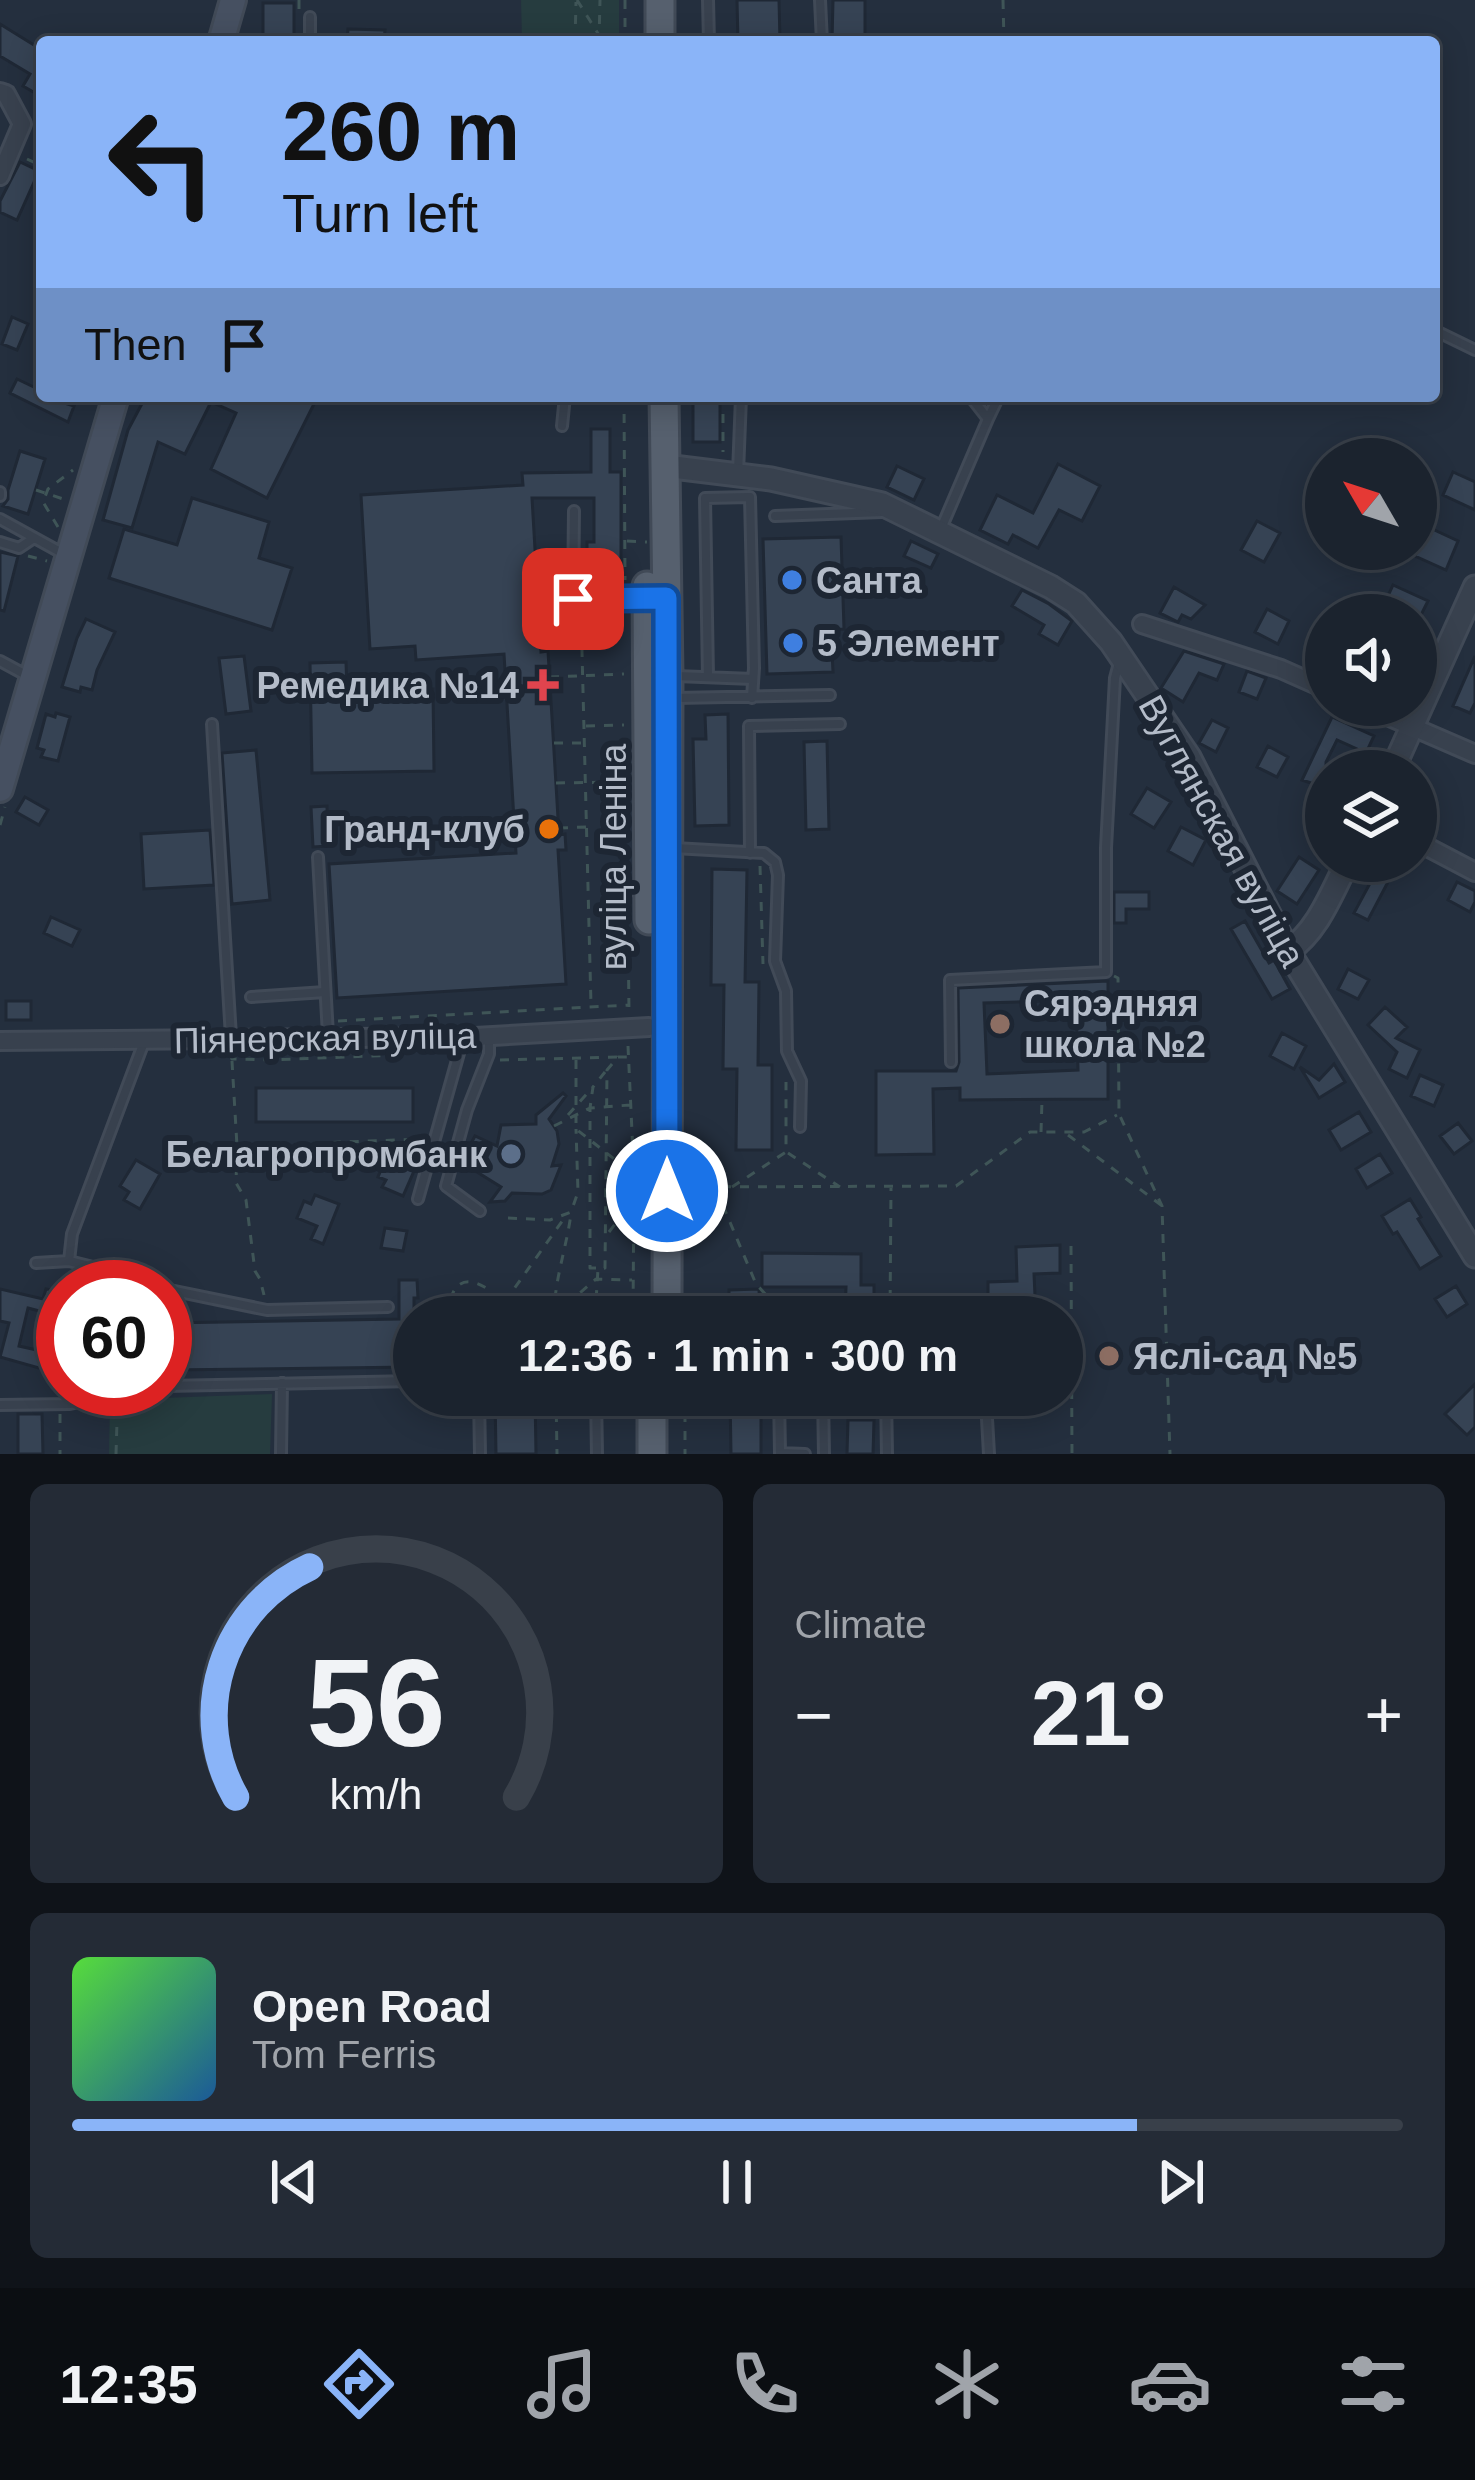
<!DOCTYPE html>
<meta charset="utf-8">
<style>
body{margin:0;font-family:Arial,sans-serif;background:#242b36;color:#f1f3f6;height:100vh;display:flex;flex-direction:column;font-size:45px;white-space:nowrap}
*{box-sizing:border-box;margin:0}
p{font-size:39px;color:#a0a4aa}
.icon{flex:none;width:66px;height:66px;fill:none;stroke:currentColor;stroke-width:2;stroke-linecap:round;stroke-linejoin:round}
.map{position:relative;height:1454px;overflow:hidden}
.details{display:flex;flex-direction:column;gap:30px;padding:30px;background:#0f1319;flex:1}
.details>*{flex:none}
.banner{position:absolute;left:36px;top:36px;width:1404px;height:366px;border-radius:12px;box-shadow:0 6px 30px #0003,0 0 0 3px #39404a;background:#8ab4f8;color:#111;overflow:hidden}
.needle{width:78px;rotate:309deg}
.controls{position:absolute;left:1305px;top:438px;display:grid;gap:24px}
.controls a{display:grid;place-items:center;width:132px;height:132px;border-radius:50%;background:#1b232e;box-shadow:0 6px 30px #0003,0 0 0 3px #39404a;font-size:60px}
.speed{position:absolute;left:36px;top:1260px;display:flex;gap:24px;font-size:60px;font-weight:700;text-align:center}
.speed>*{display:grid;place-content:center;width:156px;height:156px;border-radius:50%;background:#1b232e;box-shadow:0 6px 30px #0003,0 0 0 3px #39404a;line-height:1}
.speed .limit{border:18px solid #d22;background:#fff;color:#111}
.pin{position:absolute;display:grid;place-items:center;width:102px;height:102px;color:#fff;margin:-51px;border-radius:24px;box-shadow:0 6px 18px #0006}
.me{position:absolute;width:132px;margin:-66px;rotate:0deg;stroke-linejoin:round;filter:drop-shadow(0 0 9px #0008)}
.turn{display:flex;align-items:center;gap:42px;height:252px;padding:0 48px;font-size:54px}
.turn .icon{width:156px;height:156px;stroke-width:2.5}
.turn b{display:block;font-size:84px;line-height:102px}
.then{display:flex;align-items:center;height:114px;padding:0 48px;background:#0003;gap:24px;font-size:45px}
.big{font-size:90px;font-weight:700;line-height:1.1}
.details .card{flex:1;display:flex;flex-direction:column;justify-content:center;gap:18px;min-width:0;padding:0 42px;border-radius:18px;background:#242b36}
.details .dial{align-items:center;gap:0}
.dial svg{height:312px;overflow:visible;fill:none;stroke:#39404a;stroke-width:7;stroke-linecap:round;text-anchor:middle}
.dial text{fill:#f1f3f6;stroke:none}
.song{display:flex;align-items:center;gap:36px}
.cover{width:144px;height:144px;border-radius:18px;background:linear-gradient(135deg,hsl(110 70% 55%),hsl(210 70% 35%))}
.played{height:12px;border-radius:6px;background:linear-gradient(90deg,#8ab4f8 80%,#39404a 80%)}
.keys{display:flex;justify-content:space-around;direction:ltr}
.heat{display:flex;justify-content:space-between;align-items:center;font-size:66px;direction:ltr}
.details .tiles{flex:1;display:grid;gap:30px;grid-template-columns:1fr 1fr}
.card:last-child{grid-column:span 2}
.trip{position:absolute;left:393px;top:1296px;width:690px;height:120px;border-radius:60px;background:#1b232e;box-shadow:0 6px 30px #0003,0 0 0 3px #39404a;font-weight:700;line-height:120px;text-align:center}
.menu{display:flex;height:192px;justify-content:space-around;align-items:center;background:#0b0e12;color:#a0a4aa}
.menu .icon{width:84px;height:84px}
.menu .active{color:#8ab4f8}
.menu b{font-size:54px;color:#f1f3f6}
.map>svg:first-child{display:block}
.green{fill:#263c3f}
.building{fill:#364354;stroke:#1f2835;stroke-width:3;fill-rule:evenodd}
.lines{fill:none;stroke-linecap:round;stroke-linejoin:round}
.service-casing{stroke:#414a57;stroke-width:14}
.minor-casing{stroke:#414a57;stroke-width:22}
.tertiary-casing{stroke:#414a57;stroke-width:27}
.secondary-casing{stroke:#414a57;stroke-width:30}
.primary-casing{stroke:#414a57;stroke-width:33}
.path{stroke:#3f5557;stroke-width:3;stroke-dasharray:9 9;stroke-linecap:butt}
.service{stroke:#38414e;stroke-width:8}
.minor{stroke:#38414e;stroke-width:16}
.tertiary{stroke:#38414e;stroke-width:21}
.secondary{stroke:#465061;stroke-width:24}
.primary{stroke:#56606e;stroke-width:27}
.route-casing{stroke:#114b97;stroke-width:30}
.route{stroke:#1a73e8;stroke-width:21}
.shop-dot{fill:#3f7fe0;stroke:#1d2633;stroke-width:4.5}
.health-dot{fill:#e0444e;stroke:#1d2633;stroke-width:4.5}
.food-dot{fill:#e8710a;stroke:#1d2633;stroke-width:4.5}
.education-dot{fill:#8d6e63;stroke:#1d2633;stroke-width:4.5}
.service-dot{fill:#5c6f8a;stroke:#1d2633;stroke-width:4.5}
.labels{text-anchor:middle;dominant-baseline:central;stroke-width:12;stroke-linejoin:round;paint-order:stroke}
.poi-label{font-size:36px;font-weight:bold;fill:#b4bcc9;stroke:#1d2633;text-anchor:start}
.street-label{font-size:36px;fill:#b4bcc9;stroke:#1d2633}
</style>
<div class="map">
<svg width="1475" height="1454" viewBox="0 0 1475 1454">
<rect width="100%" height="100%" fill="#242f3e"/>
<!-- green -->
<path class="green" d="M521,0H619V42H522Z
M272,1394L270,1454H109L110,1400Z"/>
<!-- building -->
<path class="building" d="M737,0H779L780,42H738Z
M833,0H865V42H832Z
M263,3H294V42H263Z
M0,24L42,50V97L23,86L30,74L0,56Z
M348,29L385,30L384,42H347Z
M20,162L39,171L17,220L0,212V201Z
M12,317L28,324L17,350L2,344Z
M17,379L40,390L38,393L42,396L74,406L68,422L10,393Z
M146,396H318L267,498L211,469L236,413L211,402L185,454L158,442L132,528L103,520L128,430Z
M693,396H720V442H693Z
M591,429H610V472H621V590L587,591V542H594V498H532L541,652L548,651L559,835L565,834L566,850H558L566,984L337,998L329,864L516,853L504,654L416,660L415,646L370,649L361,495L523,485L522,473L591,472Z
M20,451L45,459L28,514L3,506L8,499V490Z
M1058,464L1100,486L1082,521L1059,510L1038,548L1013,535L1008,544L980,530L997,495L1033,513Z
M897,466L924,479L914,500L887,487Z
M1453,472L1475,482V510L1443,495Z
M192,498L269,522L259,558L292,568L272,630L109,578L124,529L177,545Z
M1257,521L1280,533L1264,562L1241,550Z
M1428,527L1458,541L1446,570L1415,556Z
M841,537L844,629L831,630L833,672L767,674L763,539Z
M911,541L938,554L931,568L904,556Z
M0,552L18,556L4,611L0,610Z
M1393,585L1428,601L1421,615H1400L1383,607Z
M1174,587L1205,605L1191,619L1182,615L1178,622L1160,613Z
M1022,590L1049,604L1072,621L1058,645L1039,634L1044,625L1012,606Z
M1267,609L1289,621L1278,644L1255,632Z
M86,619L115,632L97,670L92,690L81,687L80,692L62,687L77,638Z
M1184,651L1224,664L1217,680L1199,673L1183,702L1161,688Z
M244,656L251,711L226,714L219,658Z
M1475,656V703L1470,713L1453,706Z
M346,662L347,691L433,689L434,771L312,773L310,663Z
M1247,671L1266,678L1257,699L1239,692Z
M56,713L70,717L58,761L41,757L44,750L37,748L46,714L55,717Z
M728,714L729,825L695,826L693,739H706L705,715Z
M1332,717L1374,736L1366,753L1337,740L1326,762V788L1302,780Z
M1212,720L1228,728L1216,752L1199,743Z
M827,741L829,829L806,830L804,742Z
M1268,746L1288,757L1277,777L1257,767Z
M256,750L270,900L232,904L222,753Z
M1147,788L1171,802L1154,828L1131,814Z
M25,797L48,810L39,825L16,812Z
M327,806L328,846L313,847L311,807Z
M1181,827L1206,840L1193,865L1168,851Z
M210,830L214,885L144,889L141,834Z
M1299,857L1319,870L1297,904L1277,891Z
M1378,861H1399L1368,920L1354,913L1375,874L1372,872Z
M712,869L747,870L745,982H759L758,1065H772V1150H736L737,1069H723L724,985H711Z
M1457,882L1475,891V902L1470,912L1448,900Z
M1114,892H1149V909H1126V923H1114Z
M51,917L80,930L72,946L44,933Z
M1245,921L1269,963L1274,960L1290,989L1272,999L1231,929Z
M1348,969L1369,980L1358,999L1338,989Z
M1108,981V1099L960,1100V1088L933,1089L934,1154L876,1155V1071H956L959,1062L958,988ZM1076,1000L1078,1070L987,1074L984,1003Z
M6,1001H31V1020H6Z
M1385,1007L1407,1027L1396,1038L1420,1050L1407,1078L1389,1069L1397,1052L1368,1025Z
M1282,1033L1306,1046L1294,1069L1270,1056Z
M1334,1064L1345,1082L1319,1098L1300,1067L1319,1080Z
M1420,1075L1443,1085L1434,1106L1411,1096Z
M256,1088H413V1122H256Z
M563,1093L566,1096L549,1119L557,1131L559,1144L552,1166L561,1165L551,1190L542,1194L512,1193L505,1201L490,1202L501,1187L461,1162L475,1136L497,1146L501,1125L536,1124V1115Z
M1359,1112L1371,1132L1341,1150L1329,1130Z
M1458,1123L1472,1141L1454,1154L1440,1136Z
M1380,1154L1392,1173L1367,1188L1356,1169Z
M136,1160L160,1174L140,1209L124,1200L129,1192L120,1186Z
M395,1162L414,1171L403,1196L382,1187L386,1180L378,1177L383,1165L392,1169Z
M315,1195L339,1204L323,1244L311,1239L317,1226L297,1218L304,1201L311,1204Z
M1410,1199L1421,1217L1418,1219L1441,1256L1420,1269L1397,1232L1393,1234L1382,1216Z
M385,1228L407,1231L403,1251L381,1248Z
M1060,1245V1273L1034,1274L1036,1317H1013L1012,1308L988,1309V1282L1017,1281L1016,1247Z
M762,1253L861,1254V1285H874V1317H845L846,1287H762Z
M399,1280H417L418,1298H414V1367L165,1370V1323L399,1319Z
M59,1283H63V1338L53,1372L0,1357L9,1323L0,1321V1289L43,1299L46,1289L57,1291ZM28,1308L51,1314L41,1351L19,1346Z
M1456,1286L1467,1304L1447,1317L1435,1299Z
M759,1289L760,1317H729V1290Z
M1475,1384V1427L1467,1435L1445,1414Z
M495,1395H535L536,1454H496Z
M730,1395H761V1454H731Z
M18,1414H42L43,1454H18Z
M848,1420H874L873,1454H847Z"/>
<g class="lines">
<defs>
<path id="service" d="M708,0L709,42
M820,0L822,42
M310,17V42
M1434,330L1475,350
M988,419L999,396
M562,426L565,396
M738,473L741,397
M0,492V496
M574,511L573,599L640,598
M775,516L882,512
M0,519L62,553
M940,531L988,419L970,396
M0,542L19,548L34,538
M0,661L26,675
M676,676L753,679
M708,677L705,498L750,497L754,668L752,698
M676,698L830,695
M212,724L231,1037
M674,848L764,853L775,862L778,875L775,961L786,991L787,1051L801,1081L800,1127
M750,853L749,726L840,724
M318,857L328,1035
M607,891L642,890
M251,997L325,992
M144,1042L72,1234L69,1261L137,1278L159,1287
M951,1062L950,980L1106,972V848L1115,678L1119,663
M418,1199L463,1039
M480,1211L446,1186L467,1110L489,1054V1040
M36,1263L69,1261
M102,1269L103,1287
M165,1289L267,1310L388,1307
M778,1317L779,1308L824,1309V1317
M165,1386L414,1381
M479,1395L480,1454
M596,1395L597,1454
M779,1395L780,1453L805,1454
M823,1395L824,1454
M886,1395L887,1454
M986,1401L989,1454
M0,1405L70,1404L79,1402L91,1389
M281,1454L282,1383"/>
<path id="minor" d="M0,92L6,94L22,124L0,176
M1142,624L1281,669L1326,689
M1362,705L1475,754
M1416,841L1475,872
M0,1041L475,1037L649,1027"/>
<path id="tertiary" d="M665,466L771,479L882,504L1051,587L1076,603L1111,642L1189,757L1288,951L1475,1256
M1392,771L1475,587
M1288,951C1318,931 1332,892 1348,861"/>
<path id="secondary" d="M221,42L233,0
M0,789L116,396"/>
<path id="primary" d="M660,0V42
M664,396L668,676L667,1317
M647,586L649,920
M652,1395V1454"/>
</defs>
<!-- service casing -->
<use href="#service" class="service-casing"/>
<!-- minor casing -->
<use href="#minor" class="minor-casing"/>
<!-- tertiary casing -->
<use href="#tertiary" class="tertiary-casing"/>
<!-- secondary casing -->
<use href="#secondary" class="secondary-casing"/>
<!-- primary casing -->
<use href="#primary" class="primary-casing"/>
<!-- path -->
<path class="path" d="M299,0V10
M577,0L599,35L625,40
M625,0V42
M1003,0L1004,42
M575,42L576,2
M599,42L600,0
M27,159L42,166
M624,396L625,580
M723,396V452
M36,490L66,500
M58,527L43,502L48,489L73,470
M627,541L647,542
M28,556L47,561
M581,612L591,1005
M540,631L580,629
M541,644L582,641L611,612
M550,677L624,674
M586,726L624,725
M554,743H582
M556,783L626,782
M0,825L5,807
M559,828L586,827
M760,866L763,964
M628,926L629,1012
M1114,976L1118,978L1119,1114L1162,1206L1170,1454
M338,1021L628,1005
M628,1046L634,1175L633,1317
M230,1055L232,1059L269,1060L397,1055
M500,1060L618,1057
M576,1060V1129L632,1173
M232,1061L237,1146L424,1139
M568,1115L593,1087
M554,1126L590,1108L630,1105
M1041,1132L1042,1100
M1068,1135L1161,1205
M237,1148L236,1183L246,1200L255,1271L260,1279L264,1295
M788,1153L840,1187
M686,1187L956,1186L1030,1132H1084L1117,1115
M732,1187L786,1152V1082
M716,1189L756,1284L769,1298
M508,1218L550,1220L571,1212L578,1192L576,1129
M609,1232L632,1202
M1071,1246L1072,1454
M596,1268H590V1108L593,1087L605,1072
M553,1316L596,1279L632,1280
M448,1317C449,1286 463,1270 492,1292L491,1317
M494,1317L563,1220
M554,1317C554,1281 566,1250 571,1214
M595,1317L598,1269L605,1268L607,1070L618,1057H627
M890,1317L891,1188
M556,1395L557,1454
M685,1395V1454
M60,1414V1454
M116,1454L118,1389"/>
<!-- service -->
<use href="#service" class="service"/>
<!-- minor -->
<use href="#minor" class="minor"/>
<!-- tertiary -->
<use href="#tertiary" class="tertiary"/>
<!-- secondary -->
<use href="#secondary" class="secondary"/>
<!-- primary -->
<use href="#primary" class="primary"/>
</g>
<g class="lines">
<defs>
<path id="route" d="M573,599L666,598L667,1191"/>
</defs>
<!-- route casing -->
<use href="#route" class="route-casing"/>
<!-- route -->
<use href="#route" class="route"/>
</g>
<!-- markers -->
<g class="shop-dot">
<circle cx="792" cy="580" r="12"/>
<circle cx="793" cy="643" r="12"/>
</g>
<path class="health-dot" d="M537 667h12v12h12v12h-12v12h-12v-12h-12v-12h12z"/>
<circle class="food-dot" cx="549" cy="829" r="12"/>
<g class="education-dot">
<circle cx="1000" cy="1024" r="12"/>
<circle cx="1109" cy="1356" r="12"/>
</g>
<circle class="service-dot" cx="511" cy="1154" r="12"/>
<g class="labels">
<!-- poi labels -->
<g class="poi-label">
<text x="816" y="580">Санта</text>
<text x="817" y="643">5 Элемент</text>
<text x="519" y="685" text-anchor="end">Ремедика №14</text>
<text x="525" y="829" text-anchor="end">Гранд-клуб</text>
<text x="1024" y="1003">Сярэдняя<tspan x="1024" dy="41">школа №2</tspan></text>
<text x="487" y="1154" text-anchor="end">Белагропромбанк</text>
<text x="1133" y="1356">Яслі-сад №5</text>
</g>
<!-- street labels -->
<g class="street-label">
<text transform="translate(1222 831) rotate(61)">Вуглянская вуліца</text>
<text transform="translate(613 857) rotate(-90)">вуліца Леніна</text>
<text transform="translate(325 1038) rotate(-1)">Піянерская вуліца</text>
</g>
</g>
</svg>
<div class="controls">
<a><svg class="needle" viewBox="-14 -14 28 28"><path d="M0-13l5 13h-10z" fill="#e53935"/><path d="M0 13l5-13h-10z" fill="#a0a4aa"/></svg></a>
<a><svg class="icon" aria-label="sound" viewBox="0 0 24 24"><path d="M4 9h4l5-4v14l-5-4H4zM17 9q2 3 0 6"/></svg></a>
<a><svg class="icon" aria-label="layers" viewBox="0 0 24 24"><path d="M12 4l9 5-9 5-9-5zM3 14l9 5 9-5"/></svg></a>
</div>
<div class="speed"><div class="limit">60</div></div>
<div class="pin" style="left:573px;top:599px;background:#d93025"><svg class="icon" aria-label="arrive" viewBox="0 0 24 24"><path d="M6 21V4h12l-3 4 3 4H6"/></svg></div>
<svg class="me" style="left:667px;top:1191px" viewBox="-20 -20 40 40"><circle r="17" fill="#1a73e8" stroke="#fff" stroke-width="3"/><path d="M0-11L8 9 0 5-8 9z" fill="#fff"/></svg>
<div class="trip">12:36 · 1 min · 300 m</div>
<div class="banner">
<div class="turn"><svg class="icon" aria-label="left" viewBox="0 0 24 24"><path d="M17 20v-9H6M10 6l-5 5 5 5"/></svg><div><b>260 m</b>Turn left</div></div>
<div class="then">Then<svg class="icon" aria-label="arrive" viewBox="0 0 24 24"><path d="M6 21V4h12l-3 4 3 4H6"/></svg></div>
</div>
</div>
<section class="details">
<div class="tiles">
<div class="card dial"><svg viewBox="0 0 100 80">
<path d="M14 69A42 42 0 1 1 86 69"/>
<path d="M14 69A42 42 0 0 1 33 10" stroke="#8ab4f8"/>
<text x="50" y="56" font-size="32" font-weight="700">56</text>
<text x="50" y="72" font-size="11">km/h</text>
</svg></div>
<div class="card"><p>Climate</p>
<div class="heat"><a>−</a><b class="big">21°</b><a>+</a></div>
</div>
<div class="card">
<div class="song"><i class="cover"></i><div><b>Open Road</b><p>Tom Ferris</p></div></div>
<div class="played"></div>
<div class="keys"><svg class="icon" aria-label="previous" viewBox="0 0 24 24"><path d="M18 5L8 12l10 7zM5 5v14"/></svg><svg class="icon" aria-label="pause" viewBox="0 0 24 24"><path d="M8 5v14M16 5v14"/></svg><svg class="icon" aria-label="next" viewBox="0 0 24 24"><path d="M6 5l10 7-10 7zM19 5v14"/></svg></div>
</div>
</div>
</section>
<nav class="menu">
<b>12:35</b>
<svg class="icon active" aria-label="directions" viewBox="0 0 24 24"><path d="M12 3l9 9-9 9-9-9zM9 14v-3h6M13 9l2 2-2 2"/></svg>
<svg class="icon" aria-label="music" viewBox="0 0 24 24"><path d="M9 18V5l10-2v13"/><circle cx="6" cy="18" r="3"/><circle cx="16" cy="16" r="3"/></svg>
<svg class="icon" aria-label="phone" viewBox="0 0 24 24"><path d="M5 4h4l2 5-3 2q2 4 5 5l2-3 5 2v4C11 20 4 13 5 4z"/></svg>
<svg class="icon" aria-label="climate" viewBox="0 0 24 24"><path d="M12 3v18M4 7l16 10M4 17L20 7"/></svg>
<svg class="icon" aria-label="car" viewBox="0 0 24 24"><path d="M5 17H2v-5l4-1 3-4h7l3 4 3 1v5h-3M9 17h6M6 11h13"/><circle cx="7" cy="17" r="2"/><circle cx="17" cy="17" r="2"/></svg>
<svg class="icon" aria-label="filters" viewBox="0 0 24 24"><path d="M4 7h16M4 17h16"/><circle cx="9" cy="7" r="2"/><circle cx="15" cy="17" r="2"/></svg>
</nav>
